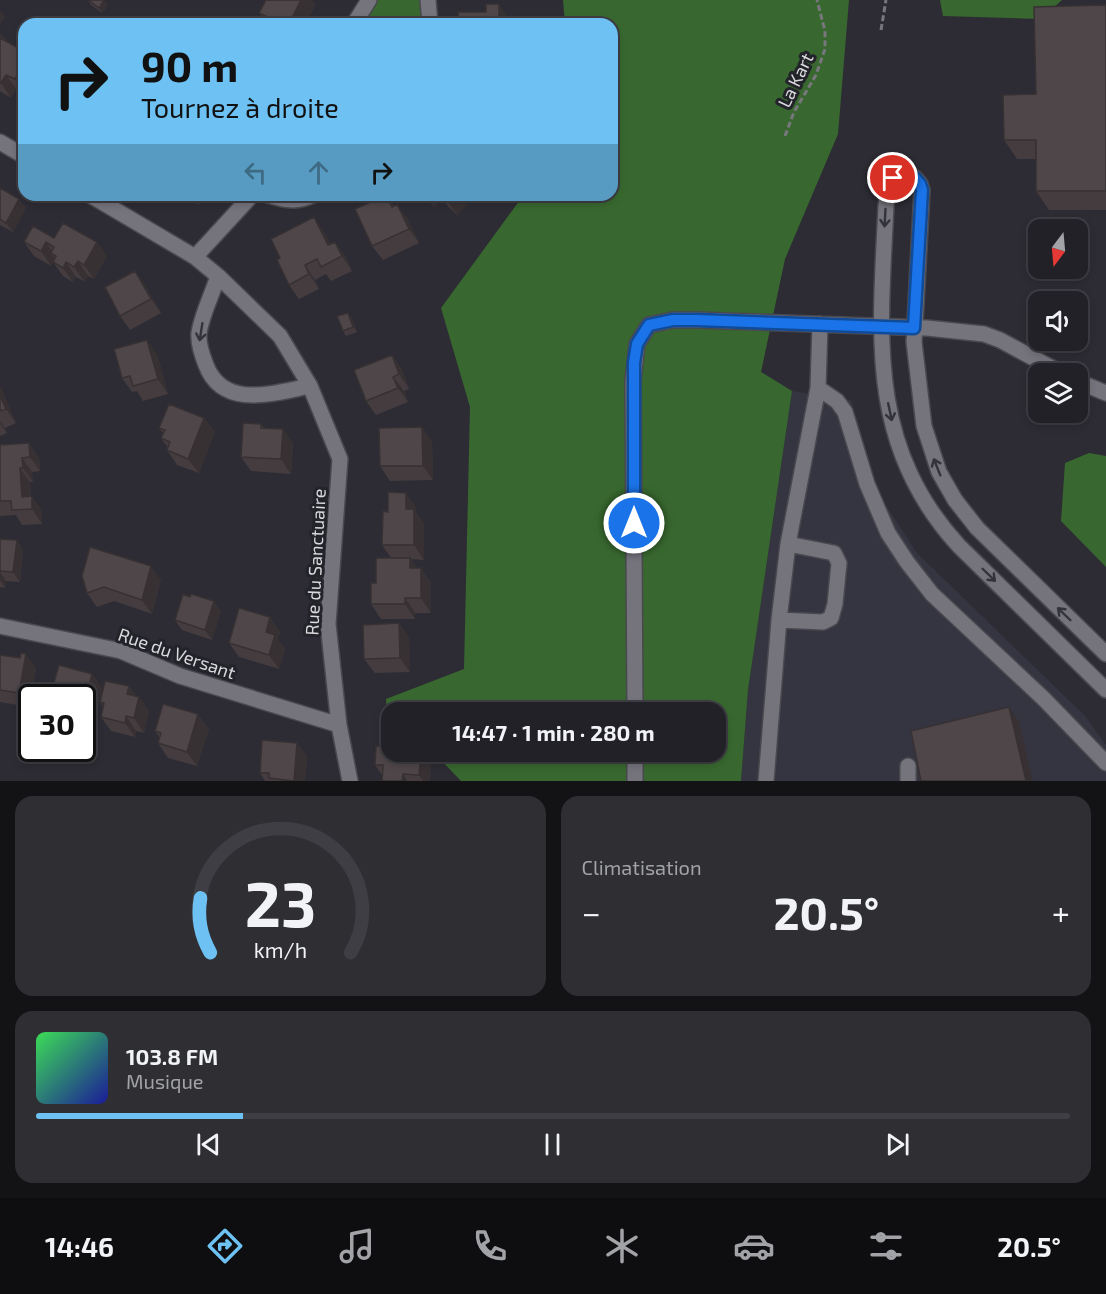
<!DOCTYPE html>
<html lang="fr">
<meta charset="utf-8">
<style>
body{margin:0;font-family:"Exo 2",sans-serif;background:#2e2e33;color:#f1f3f6;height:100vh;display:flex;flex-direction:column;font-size:22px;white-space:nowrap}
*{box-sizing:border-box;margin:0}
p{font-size:20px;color:#a2a3a7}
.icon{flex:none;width:33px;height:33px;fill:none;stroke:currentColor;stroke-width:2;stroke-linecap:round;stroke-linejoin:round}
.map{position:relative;height:781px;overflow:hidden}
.side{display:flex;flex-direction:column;gap:15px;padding:15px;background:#131215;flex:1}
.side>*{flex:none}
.guide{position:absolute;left:18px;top:18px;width:600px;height:183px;border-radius:18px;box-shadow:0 3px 9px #0003,0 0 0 2px #3f3e44;background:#6dc2f3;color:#111;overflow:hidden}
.needle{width:39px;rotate:196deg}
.controls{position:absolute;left:1028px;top:219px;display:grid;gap:12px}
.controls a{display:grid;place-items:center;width:60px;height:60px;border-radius:12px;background:#222127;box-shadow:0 3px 9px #0003,0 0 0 2px #3f3e44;font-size:30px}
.speed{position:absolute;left:18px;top:684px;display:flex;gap:12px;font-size:30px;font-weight:700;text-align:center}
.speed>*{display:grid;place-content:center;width:78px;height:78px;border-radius:50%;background:#222127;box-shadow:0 3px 9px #0003,0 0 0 2px #3f3e44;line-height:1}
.speed .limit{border:3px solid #111;border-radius:9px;background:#fff;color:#111}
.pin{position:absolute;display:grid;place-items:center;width:51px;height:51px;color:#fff;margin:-26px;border:3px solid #fff;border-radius:50%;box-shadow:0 2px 6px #0007}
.me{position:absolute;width:66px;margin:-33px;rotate:0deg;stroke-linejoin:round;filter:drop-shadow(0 0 4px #0008)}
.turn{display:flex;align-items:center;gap:21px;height:126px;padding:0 24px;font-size:27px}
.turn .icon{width:78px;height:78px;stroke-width:2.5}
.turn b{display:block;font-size:42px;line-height:51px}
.lanes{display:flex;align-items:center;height:57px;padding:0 24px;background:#0003;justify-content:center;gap:30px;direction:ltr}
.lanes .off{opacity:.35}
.big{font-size:45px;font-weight:700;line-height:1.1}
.side .widget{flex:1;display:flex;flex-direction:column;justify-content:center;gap:9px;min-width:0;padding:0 21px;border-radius:18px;background:#2e2e33}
.side .dial{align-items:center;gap:0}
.dial svg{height:156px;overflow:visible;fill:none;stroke:#3f3e44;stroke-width:7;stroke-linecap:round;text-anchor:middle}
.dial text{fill:#f1f3f6;stroke:none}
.song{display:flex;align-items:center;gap:18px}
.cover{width:72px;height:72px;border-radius:9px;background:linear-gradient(135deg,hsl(130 70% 55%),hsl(240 70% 35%))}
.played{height:6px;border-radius:3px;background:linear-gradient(90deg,#6dc2f3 20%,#3f3e44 20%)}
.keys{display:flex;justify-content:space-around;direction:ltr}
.heat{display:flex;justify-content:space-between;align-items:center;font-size:33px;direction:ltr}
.side .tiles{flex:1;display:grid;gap:15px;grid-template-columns:1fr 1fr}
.widget:last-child{grid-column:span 2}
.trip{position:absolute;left:381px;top:702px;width:345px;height:60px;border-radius:18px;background:#222127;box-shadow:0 3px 9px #0003,0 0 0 2px #3f3e44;font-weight:700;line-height:60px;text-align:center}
.menu{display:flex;height:96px;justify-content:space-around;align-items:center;background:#0e0d10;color:#a2a3a7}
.menu .icon{width:42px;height:42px}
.menu .active{color:#6dc2f3}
.menu b{font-size:27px;color:#f1f3f6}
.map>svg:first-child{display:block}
.built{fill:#353542}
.forest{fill:#38682f}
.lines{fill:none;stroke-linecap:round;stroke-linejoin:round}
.minor-casing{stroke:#48484e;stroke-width:18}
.path{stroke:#78777e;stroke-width:3;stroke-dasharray:6 3;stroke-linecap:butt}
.minor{stroke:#75747d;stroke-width:15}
.wall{fill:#443c3f}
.shaded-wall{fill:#373133}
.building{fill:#4f4649;stroke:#373133;stroke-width:1.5}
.oneway{stroke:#33333b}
.route-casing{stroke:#114b97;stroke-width:15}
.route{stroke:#1a73e8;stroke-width:10}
.labels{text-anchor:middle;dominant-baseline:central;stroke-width:6;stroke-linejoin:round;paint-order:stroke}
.street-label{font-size:18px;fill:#d9d9de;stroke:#23232a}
</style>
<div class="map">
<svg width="1106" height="781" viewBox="0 0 1106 781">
<rect width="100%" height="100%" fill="#2d2c34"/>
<!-- built -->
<path class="built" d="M792,391L851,400L879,495L917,553L1085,716L1106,745V781H741L748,690Z"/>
<!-- forest -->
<path class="forest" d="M369,0H428L430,24H354Z
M563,0H849L838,134L785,259L761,372L792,391L748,690L741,781H461L441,760L416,752H716V712H392L391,743L389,742L386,699L464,669L470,407L441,308L517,204L526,195H612V24H565Z
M940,0H1062L1041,19L943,16Z
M1089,453L1106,456V567L1061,521L1065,463Z"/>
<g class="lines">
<defs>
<path id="minor" d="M428,0L430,24
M354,24L369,0
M0,142L24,156
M90,195L195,257L218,276L280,336L310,386L340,459L328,624L339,725L350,781
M268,195C285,200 296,203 313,195
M195,257L252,195
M218,276C212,295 202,314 199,333C198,343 202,355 206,365C223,410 274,393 310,386
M1077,381L1106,393
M818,388L820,324
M779,620L823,622L831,618L835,604L839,563L834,553L788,544
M0,626L121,651L180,676L339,725
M1106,654L977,528L955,500L939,472L924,426L914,342L922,190L920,184L915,178H893L888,189L886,206C880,333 866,445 959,546L1106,690
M635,712L633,381L637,344L649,325L673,320H696L927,328L984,334L1000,340L1063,374
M635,752V781
M908,766V781
M766,781L779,620L788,544L818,388L837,401L845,412L867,484L888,533L907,562L932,594L1044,699L1106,763"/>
</defs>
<!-- minor casing -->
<use href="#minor" class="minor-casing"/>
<!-- path -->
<path class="path" d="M881,30L886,0
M785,136L794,112L816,75L825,49V31L817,0"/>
<!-- minor -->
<use href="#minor" class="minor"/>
</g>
<!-- wall -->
<path class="wall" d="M88,0L108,5L102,13L91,5Z
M266,0H312L315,5L306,24H267L259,13Z
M1106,5V210H1049L1036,191V159H1017L1004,140L1036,94Z
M0,34L2,35L8,42L24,51V93L16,89L11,98L0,91Z
M0,188L26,208L13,232L0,225Z
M180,195H204L199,205Z
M387,195L394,206L407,218L419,243L383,260L372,246Z
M422,195H466L463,198L467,204L457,215L447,205L442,199L435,207Z
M324,232L330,244L335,242L345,256L352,271L331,281L326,274L315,280L319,289L299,299L289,285L280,258Z
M54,238L97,242L107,256L94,279L88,276L84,281L76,277L73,282L63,276L53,262L51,266L34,256L24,242Z
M135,271L145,285L161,313L130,330L120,316Z
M351,317L357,332L346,336L343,331Z
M157,354L168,394L143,401L137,391L132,392L122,378Z
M392,355L402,370L409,389L404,391L408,402L376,415L366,401Z
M0,387L16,423L5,428L7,433L0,436Z
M204,418L215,432L199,473L177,465L167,450L168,448L161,438L163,433L159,428Z
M261,424L264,428L283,429L293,443L291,474L251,471L241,457Z
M422,427L432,442L433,480L390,481L380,466Z
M29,443L39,458L40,471L32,472L33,482H30L31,496L42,510V524L22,525L16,515L0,516V445Z
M416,507V512L424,524V560L411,559L417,568H421L431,583V613H415V619H381L371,604L376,583L391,558L382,545L388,512Z
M0,539L17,540L23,550L20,582L6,581L5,588L0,587Z
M82,576L161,580L152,614L114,601L97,607L87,593Z
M221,611L212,640L182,630L175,620Z
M270,617L280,632L278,639L285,649L279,669L239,657L229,643Z
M399,623L409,638L410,672L375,673L364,659Z
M0,655L36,668L29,707L0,702Z
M92,674L102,688L94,722L82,719V698L57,691L53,686Z
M129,686L136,696L139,697L149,711L144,733L136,731L135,737L111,731L101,717L103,707L100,702Z
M209,729L197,766L168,758L158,743L159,737L155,731Z
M297,743L307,757L305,781H265L260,773Z
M392,752H423L431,763L430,781H382V775L375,765Z"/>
<!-- shaded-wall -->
<path class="shaded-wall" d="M104,0L108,5L102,13L99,8Z
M301,0H312L315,5L306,24H289Z
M499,4L509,18V24H499Z
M0,10L5,17L0,25Z
M0,35H2L12,49L1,43Z
M24,64V92L15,79Z
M6,75L16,89L11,98L1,83Z
M192,195H204L199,205Z
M427,195H440L442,199L435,207Z
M452,195H466L463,198L467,204L457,215L447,200Z
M19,199L26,208L13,232L6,223Z
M397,204L407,218L419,243L409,229Z
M314,217L324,232L338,260L328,245Z
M46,242L55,256L51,253L55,259L51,266L41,251Z
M97,242L107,256L94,279L84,265Z
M335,242L345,256L352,271L342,256Z
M78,261L88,276L84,281L74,267Z
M66,262L76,277L73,282L63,268Z
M305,265L315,280L319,289L309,274Z
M135,271L145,285L161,313L151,299Z
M348,313L351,317L357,332L353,327Z
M147,340L157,354L168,394L158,379Z
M392,355L402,370L409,389L399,374Z
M393,377L404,391L408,402L398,388Z
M0,387L2,389L16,423L6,409L0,395Z
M204,418L215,432L199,473L188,459Z
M0,421L5,428L7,433L0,423Z
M422,427L432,442L433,480L423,466Z
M283,429L293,443L291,474L281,459Z
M29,443L39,458L40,471L30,457Z
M22,458L32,472L33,482L23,468Z
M20,468L30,482L32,509L22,497Z
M406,493L416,507V512L424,524V560L414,545L406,509Z
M32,496L42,510V524L32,509Z
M17,540L23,550L20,582L13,572Z
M410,558L420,572L410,568Z
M151,566L161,580L152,614L142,600Z
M421,568L431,583V613L421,598Z
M0,572L6,581L5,588L0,580Z
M405,598L415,613V619L405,604Z
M214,601L221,611L212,640L205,630Z
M270,617L280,632L278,639L285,649L279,669L269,655L266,632Z
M399,623L409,638L410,672L400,658Z
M26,654L36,668L29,707L19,693Z
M92,674L102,688L94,722L84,708Z
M129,686L138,700L139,697L149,711L144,733L134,718L127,694Z
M1009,707L1019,721L1033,781H1026Z
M198,714L209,729L197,766L187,752Z
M126,716L136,731L135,737L125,723Z
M297,743L307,757L305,781H294Z
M421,752H423L431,763L430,781H423L419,775Z
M403,774L407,781H402Z"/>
<!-- building -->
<path class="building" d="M88,0H104L99,8Z
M266,0H301L289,24H282L259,13Z
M486,4H499V24H458V12H486Z
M1106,5V191H1036V140H1004L1003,95L1036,94L1034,7Z
M0,34L2,35L0,38L24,51V64L15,79L6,75L1,83H0Z
M0,188L19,199L6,223L0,219Z
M386,195L392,207L397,204L409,229L372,246L355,209Z
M441,195H452L447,200Z
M314,217L328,245L335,242L342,256L321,267L317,259L305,265L309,274L289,285L277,260L280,258L271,239Z
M63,223L97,242L84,265L78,261L74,267L66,262L63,268L53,262L56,256L51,253L54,247L46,242L41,251L24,242L33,226L54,238Z
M135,271L151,299L120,316L105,287Z
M348,313L353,327L343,331L337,316Z
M147,340L158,379L133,386L130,376L122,378L114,349Z
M392,355L399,374L393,377L398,388L366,401L354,370Z
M0,395L6,409L0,411Z
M169,404L204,418L188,459L167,450L170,442L161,438L165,430L159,428Z
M243,423L261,424V428L283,429L281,459L241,457Z
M422,427L423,466H380L379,428Z
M29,443L30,457L22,458L23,468H20L22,497L32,496V509L12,510L11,501H0V445Z
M388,492L406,493V509H414V545H382L383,511L388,512Z
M0,539L17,540L13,572L0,571Z
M90,547L151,566L142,600L104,587L87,593L82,576Z
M376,558H410V568H421V598H405V604H371V583H376Z
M183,594L190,597L191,594L214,601L205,630L175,620Z
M239,608L270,617L266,632L275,635L269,655L229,643Z
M399,623L400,658L364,659L363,625Z
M21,653L26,654L19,693L0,690V655L20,658Z
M59,665L92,674L84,708L82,707V698H55L57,688L53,686Z
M105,681L129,686L127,694L139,697L134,718L126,716L125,723L101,717L104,703L100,702Z
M163,704L198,714L187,752L158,743L161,733L155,731Z
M1009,707L1026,781H921L911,731Z
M262,740L297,743L294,781L269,778V773H260Z
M376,746L392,747V752H421L419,775L403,774L402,781H382L383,765H375Z"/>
<!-- one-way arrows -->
<defs><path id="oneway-shaft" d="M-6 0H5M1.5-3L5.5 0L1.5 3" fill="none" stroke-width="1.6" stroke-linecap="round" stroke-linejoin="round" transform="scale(1.5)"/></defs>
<g class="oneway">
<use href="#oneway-shaft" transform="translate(885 218) rotate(93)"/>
<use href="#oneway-shaft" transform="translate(201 332) rotate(99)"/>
<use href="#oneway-shaft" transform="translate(890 412) rotate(78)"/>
<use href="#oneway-shaft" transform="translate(937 467) rotate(-112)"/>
<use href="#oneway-shaft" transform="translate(989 575) rotate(44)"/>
<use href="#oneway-shaft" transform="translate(1064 614) rotate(-136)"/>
</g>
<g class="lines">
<defs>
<path id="route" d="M634,523V363L637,344L649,325L673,320H696L914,328L922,190L920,184L915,178H893"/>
</defs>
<!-- route casing -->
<use href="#route" class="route-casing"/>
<!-- route -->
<use href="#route" class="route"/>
</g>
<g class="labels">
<!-- street labels -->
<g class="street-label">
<text transform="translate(795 80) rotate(-64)">La Kart</text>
<text transform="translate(315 562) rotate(-87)">Rue du Sanctuaire</text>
<text transform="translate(177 653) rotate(19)">Rue du Versant</text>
</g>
</g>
</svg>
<div class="controls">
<a><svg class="needle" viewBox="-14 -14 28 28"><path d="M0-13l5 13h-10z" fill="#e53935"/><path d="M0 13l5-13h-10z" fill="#a2a3a7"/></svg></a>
<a><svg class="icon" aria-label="sound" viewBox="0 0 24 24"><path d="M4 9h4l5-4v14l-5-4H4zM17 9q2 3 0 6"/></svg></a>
<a><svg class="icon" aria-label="layers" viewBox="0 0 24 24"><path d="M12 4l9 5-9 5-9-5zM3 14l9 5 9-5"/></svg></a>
</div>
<div class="speed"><div class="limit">30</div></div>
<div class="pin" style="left:893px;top:178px;background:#d93025"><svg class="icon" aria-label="arrive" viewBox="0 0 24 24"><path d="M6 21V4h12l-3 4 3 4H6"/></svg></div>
<svg class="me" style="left:634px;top:523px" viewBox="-20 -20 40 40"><circle r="17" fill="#1a73e8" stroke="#fff" stroke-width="3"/><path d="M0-11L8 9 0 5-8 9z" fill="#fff"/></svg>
<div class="trip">14:47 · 1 min · 280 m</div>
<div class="guide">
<div class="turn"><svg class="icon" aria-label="right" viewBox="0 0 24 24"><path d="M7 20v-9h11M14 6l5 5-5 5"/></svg><div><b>90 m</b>Tournez à droite</div></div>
<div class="lanes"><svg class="icon off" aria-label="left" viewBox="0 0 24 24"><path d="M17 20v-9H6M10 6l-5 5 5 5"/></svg><svg class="icon off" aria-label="ahead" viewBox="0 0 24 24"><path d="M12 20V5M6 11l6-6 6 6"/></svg><svg class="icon" aria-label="right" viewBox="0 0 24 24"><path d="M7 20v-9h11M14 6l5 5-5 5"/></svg></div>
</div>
</div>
<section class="side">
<div class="tiles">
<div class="widget dial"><svg viewBox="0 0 100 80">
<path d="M14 69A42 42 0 1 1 86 69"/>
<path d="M14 69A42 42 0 0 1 9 41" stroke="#6dc2f3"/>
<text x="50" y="56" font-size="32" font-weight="700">23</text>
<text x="50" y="72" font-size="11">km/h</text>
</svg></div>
<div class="widget"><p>Climatisation</p>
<div class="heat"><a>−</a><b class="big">20.5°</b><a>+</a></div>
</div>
<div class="widget">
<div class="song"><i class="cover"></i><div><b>103.8 FM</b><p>Musique</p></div></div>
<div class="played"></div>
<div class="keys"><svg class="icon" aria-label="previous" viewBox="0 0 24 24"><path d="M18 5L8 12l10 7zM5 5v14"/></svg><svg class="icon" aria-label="pause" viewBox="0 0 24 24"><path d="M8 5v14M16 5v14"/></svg><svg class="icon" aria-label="next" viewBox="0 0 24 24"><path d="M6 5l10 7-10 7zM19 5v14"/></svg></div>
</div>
</div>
</section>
<nav class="menu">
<b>14:46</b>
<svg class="icon active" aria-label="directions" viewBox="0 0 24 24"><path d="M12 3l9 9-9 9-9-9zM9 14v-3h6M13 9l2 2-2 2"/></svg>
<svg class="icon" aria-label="music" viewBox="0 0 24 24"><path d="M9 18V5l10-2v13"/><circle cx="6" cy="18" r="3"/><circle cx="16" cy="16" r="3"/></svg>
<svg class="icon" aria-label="phone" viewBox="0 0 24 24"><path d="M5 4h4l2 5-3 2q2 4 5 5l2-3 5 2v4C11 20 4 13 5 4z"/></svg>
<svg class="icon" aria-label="climate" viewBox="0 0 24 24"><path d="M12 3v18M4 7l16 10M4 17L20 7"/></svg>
<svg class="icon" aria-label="car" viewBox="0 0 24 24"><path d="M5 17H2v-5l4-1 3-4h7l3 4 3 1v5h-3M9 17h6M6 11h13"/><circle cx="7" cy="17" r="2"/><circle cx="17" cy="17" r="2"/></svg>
<svg class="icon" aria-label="filters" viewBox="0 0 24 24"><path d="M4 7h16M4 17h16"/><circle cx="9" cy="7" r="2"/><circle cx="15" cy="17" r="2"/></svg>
<b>20.5°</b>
</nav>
